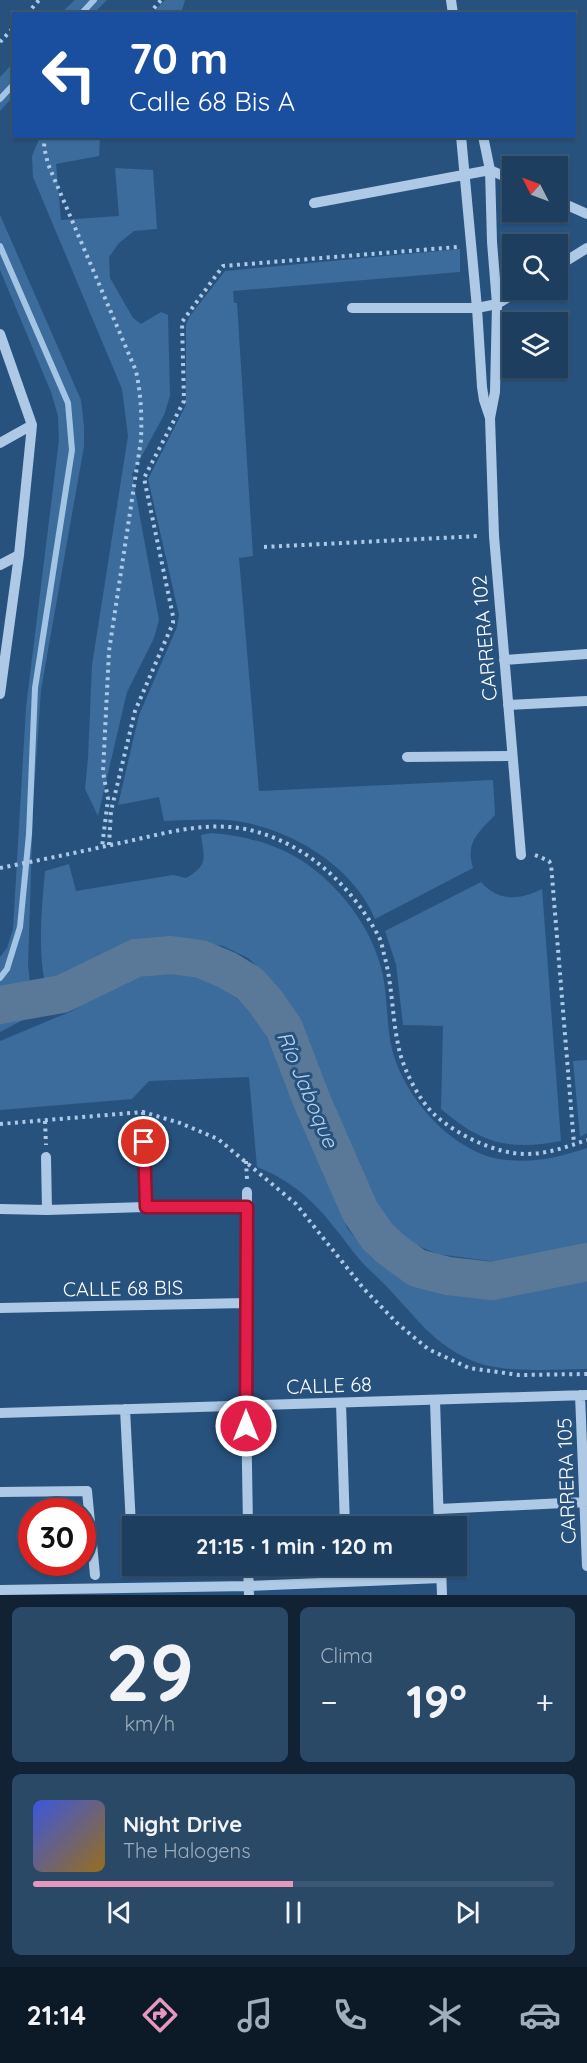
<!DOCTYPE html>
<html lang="es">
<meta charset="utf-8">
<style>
body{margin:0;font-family:Quicksand,sans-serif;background:#2a4967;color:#f1f3f6;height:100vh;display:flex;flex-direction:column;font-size:22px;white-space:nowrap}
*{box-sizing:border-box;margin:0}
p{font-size:20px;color:#a0aebc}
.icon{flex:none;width:33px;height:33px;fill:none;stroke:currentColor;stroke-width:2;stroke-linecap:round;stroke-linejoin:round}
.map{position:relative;height:1595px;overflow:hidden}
.drawer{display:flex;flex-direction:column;gap:12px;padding:12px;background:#102234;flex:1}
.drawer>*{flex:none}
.top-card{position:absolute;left:12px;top:12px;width:564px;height:126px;border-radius:0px;box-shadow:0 2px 4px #0004,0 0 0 2px #3b5773;background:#1a4fa0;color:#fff;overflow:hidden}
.needle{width:39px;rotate:312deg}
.buttons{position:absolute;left:502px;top:156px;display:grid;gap:12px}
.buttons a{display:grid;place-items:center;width:66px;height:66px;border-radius:0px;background:#1d3e5e;box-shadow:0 2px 4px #0004,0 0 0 2px #3b5773;font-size:30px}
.speed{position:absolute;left:18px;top:1498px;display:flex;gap:12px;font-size:30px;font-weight:700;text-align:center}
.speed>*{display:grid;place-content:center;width:78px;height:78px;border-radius:50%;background:#1d3e5e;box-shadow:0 2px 4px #0004,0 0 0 2px #3b5773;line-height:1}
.speed .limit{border:9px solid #d22;background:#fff;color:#111}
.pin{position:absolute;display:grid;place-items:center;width:51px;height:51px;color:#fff;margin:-26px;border:3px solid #fff;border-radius:50%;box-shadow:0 2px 6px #0007}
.me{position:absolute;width:66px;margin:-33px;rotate:0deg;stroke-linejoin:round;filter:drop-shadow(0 0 4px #0008)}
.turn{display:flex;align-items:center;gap:21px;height:126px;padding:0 18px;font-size:27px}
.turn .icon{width:78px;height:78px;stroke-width:2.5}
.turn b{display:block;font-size:42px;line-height:51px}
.big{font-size:45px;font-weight:700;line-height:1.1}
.drawer .widget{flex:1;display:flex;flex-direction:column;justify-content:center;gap:9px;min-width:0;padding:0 21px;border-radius:9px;background:#2a4967}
.drawer .dial{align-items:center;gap:0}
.dial b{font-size:78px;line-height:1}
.song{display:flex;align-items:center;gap:18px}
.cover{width:72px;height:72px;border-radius:9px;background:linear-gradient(135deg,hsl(230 70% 55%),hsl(40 70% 35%))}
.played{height:6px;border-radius:3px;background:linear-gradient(90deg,#e797bd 50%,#3b5773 50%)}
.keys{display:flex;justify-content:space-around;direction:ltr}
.heat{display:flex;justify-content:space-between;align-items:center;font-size:33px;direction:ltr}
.drawer .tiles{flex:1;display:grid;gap:12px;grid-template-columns:1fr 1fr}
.widget:last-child{grid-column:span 2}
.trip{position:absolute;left:122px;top:1516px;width:345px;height:60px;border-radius:0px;background:#1d3e5e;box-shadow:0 2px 4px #0004,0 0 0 2px #3b5773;font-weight:700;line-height:60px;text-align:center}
.tab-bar{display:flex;height:96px;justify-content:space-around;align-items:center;background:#0c1926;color:#a0aebc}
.tab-bar .icon{width:42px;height:42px}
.tab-bar .active{color:#e797bd}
.tab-bar b{font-size:27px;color:#f1f3f6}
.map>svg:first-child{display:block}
.green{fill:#3b6c9b}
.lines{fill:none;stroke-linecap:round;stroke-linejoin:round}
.stream{stroke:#a2c5e5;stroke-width:6}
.river{stroke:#5a7998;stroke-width:38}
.path{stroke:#adc9e5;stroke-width:4;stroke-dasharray:3 4.5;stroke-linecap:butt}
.minor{stroke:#adc9e5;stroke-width:10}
.route-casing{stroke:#92132f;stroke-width:15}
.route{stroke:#e11d48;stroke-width:10}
.labels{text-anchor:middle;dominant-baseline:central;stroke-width:6;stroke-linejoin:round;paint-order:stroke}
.street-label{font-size:20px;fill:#fff;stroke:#27527e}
.water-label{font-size:21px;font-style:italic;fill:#b8d3ed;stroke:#27527e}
</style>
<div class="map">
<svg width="587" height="1595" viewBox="0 0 587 1595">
<rect width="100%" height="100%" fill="#27527e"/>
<!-- green -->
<path class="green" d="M75,0H107L94,13H61Z
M165,0H185L181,13H152Z
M13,63V97L0,111V77Z
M40,137H100L99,156L56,164L61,220L119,216L115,168L153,170L157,229L134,231L119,243L109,257L110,278L133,318L141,324L161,312L168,315L170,396L164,415L132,474L159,620L154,638L127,692L98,816L85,789L88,758L92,665L128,436L122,389L33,177L32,156Z
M0,215L81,400L84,426V446L41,690L33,808L28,966L30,982C48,996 71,980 88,971C171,929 235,948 283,1027C296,1047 304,1076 313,1098C328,1134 342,1169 357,1204C410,1296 503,1267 587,1250V1264C558,1271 527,1280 498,1284C439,1291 384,1272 352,1220C338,1198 332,1172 319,1150L347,1228L368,1253L407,1278L455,1292L488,1296L523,1294L587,1279V1369C553,1369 504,1374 473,1361C435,1345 417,1319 390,1290C379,1278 365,1267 355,1254C325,1215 305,1186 257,1167L249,1077L149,1081L132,1099L0,1110V1041L72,1011L127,978L180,972L210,980L240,1001L261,1025L317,1143C305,1116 293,1089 282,1062C277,1050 273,1035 265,1024C230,973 177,951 117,971L0,1032V957L7,948L13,929L26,707L59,440L58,416L51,392L0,270Z
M460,249V272L233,291L234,303H237L253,556L239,558L259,791L493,780L495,815C479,832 465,842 473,868L375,919C353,866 292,830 237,821C213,818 189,820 164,821L159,797L118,805L139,715L177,627L179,615L148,479L186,405V324L190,316L225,271Z
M211,833C239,835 269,842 294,856C333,878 368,921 380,964C390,996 384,1031 396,1062C412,1106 458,1156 507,1160C535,1163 560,1157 587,1148V1245L555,1252L510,1264L438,1254L413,1244L396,1231L379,1209L328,1095L299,1020L269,978L248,958L223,946L171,937L135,944L88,962L57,979L44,978C38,943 42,906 45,871L69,864L76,891L173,875L186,878C209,865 204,858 201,835Z
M481,882C498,902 520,900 542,889L561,1141C508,1151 481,1143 441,1109L443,1026L403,1025L396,964L385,931Z
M587,1060V1133L580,1137L573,1061Z"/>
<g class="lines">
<!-- stream -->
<path class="stream" d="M81,14L94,0
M0,99L14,84
M0,246L68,403L72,450L35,688L29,834L20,927L7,969L0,978"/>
<!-- river -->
<path class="river" d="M0,1005L62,994L136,958L171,955L201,959L227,970L250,984L265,1001L284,1028L312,1101L360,1211L377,1236L391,1249L417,1268L448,1276L492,1281L587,1262"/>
<!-- path -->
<path class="path" d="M27,14L39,0
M149,14L161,0
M0,42L14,27
M45,136L44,147L48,164L136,371C141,395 142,416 141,440L109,651L103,772L108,799L102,847
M264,547L479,536
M109,845L111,811L135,711L173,623V616L144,478L184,401L182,322L223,266L457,247
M535,855L549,861L551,864L574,1144
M0,868C40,860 80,852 120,843C163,834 206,820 250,830C307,844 351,885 379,937C382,943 383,951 385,958C393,989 392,1022 400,1053C405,1072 420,1102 435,1115C457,1135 496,1154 526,1154C548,1154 566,1147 587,1140
M143,1112L144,1129
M45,1121L46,1145
M0,1124L143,1112L180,1123L218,1139L296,1204L364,1289L397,1323L428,1349L469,1368L519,1375L587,1374
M246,1161L247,1179"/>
<!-- minor -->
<path class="minor" d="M451,0L453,14
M461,136L477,308L482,387L484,400L490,418
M483,136L490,170L492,242L497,304L495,392L490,418L494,536L521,855
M558,201L587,214
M314,203L490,170L513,180
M558,266L587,248
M352,308H477L497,304L520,290
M0,334L32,425L19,555L0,694
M0,443L32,425
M0,565L19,555
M504,660L587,654
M508,705L587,701
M407,757L512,756
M144,1141L146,1207
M46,1157L47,1210
M247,1192L246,1406L248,1527
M0,1209L47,1210L146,1207H247
M0,1308L246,1303
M580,1395L587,1566
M435,1400L439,1527
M341,1403L345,1527
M125,1409L131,1526
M0,1413L587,1395
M0,1492L87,1491L95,1575
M439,1509L585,1502
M248,1566L249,1595
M346,1566V1582
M441,1566L442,1595
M0,1590L249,1586L441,1578"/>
</g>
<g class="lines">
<defs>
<path id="route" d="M144,1142L146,1207H247L246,1426"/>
</defs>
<!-- route casing -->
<use href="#route" class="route-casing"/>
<!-- route -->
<use href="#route" class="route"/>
</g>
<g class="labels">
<!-- street labels -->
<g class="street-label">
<text transform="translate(484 638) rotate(-95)">CARRERA 102</text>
<text transform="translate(123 1288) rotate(-1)">CALLE 68 BIS</text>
<text transform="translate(329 1385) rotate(-2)">CALLE 68</text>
<text transform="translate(566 1481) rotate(-92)">CARRERA 105</text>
</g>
<!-- water labels -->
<g class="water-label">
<text transform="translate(308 1089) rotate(67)">Río Jaboque</text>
</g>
</g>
</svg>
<div class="buttons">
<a><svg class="needle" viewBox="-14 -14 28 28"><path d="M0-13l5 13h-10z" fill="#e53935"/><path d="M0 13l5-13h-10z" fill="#a0aebc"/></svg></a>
<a><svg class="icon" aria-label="search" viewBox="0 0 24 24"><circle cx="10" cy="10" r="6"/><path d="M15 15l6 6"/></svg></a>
<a><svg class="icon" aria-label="layers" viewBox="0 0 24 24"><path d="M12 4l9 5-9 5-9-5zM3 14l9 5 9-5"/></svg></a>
</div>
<div class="speed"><div class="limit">30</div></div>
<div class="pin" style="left:144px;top:1142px;background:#d93025"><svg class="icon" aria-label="arrive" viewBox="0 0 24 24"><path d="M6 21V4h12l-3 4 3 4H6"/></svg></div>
<svg class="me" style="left:246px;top:1426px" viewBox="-20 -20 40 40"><circle r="17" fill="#e11d48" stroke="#fff" stroke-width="3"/><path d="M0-11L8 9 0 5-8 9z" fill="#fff"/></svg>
<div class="trip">21:15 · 1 min · 120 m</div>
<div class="top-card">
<div class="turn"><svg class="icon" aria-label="left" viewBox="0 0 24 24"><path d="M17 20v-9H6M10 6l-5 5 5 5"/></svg><div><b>70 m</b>Calle 68 Bis A</div></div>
</div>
</div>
<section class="drawer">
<div class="tiles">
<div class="widget dial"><b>29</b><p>km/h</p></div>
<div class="widget"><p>Clima</p>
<div class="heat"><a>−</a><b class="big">19°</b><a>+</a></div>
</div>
<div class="widget">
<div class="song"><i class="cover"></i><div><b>Night Drive</b><p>The Halogens</p></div></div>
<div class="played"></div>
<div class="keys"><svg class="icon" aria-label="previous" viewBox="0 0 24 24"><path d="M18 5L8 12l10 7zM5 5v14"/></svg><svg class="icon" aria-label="pause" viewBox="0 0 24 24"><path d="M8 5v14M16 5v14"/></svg><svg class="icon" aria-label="next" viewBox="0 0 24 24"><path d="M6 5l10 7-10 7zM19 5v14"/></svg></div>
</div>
</div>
</section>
<nav class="tab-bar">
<b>21:14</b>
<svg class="icon active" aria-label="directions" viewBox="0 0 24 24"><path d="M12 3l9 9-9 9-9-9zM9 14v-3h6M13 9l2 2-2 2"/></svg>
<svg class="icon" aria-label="music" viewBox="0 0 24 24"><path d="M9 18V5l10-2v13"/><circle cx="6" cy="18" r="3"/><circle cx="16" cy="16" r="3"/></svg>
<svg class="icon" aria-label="phone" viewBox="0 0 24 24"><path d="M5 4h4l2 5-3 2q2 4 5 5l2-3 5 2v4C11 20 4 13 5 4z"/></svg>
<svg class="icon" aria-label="climate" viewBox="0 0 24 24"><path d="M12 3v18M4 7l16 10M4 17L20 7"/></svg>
<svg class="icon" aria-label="car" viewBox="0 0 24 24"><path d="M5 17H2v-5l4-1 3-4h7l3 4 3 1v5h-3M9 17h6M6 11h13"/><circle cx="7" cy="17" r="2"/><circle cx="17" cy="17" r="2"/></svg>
</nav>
